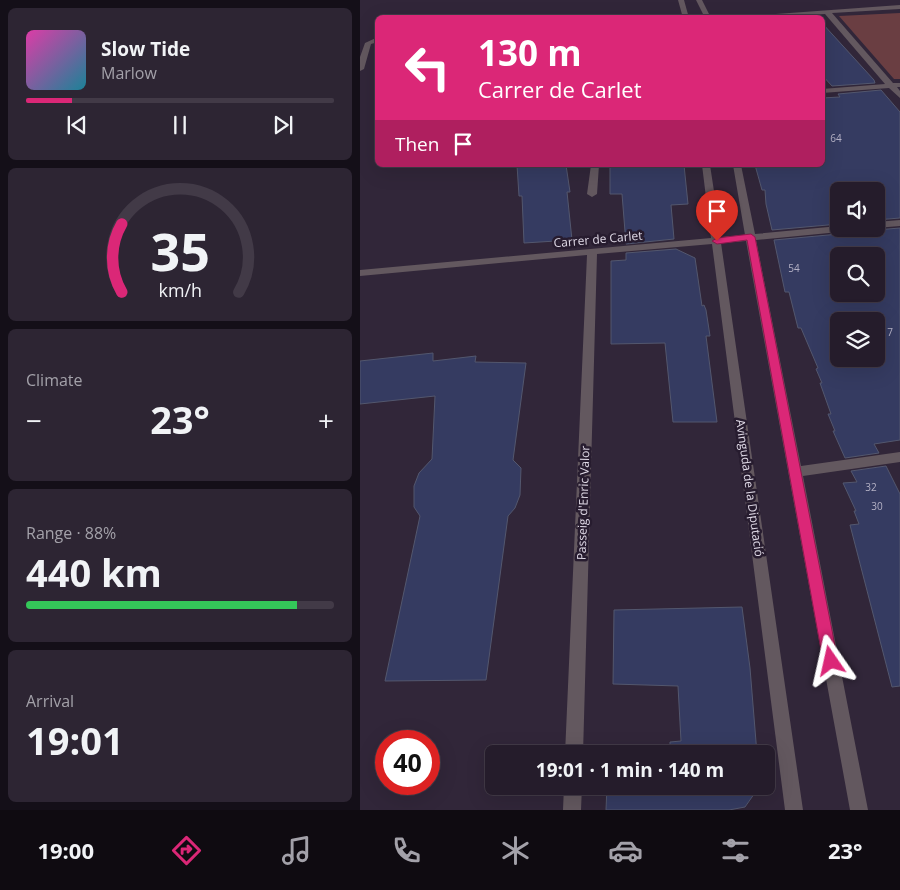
<!DOCTYPE html>
<meta charset="utf-8">
<style>
body{margin:0;font-family:"Open Sans",sans-serif;background:#2d2533;color:#f1f3f6;height:100vh;display:flex;flex-direction:column;font-size:19px;white-space:nowrap}
*{box-sizing:border-box;margin:0}
p{font-size:16px;color:#a3a1a9}
.icon{flex:none;width:28px;height:28px;fill:none;stroke:currentColor;stroke-width:2;stroke-linecap:round;stroke-linejoin:round}
.map{position:relative;flex:1;overflow:hidden}
.details{display:flex;flex-direction:column;gap:8px;padding:8px;background:#140f18;width:360px}
.details>*{flex:none}
.guide{position:absolute;left:15px;top:15px;width:450px;height:152px;border-radius:8px;box-shadow:0 5px 20px #0002,0 0 0 1px #423a47;background:#db2777;color:#fff;overflow:hidden}
.fabs{position:absolute;left:470px;top:182px;display:grid;gap:10px}
.fabs a{display:grid;place-items:center;width:55px;height:55px;border-radius:8px;background:#251c2b;box-shadow:0 5px 20px #0002,0 0 0 1px #423a47;font-size:25px}
.speed{position:absolute;left:15px;top:730px;display:flex;gap:10px;font-size:25px;font-weight:700;text-align:center}
.speed>*{display:grid;place-content:center;width:65px;height:65px;border-radius:50%;background:#251c2b;box-shadow:0 5px 20px #0002,0 0 0 1px #423a47;line-height:1}
.speed .limit{border:8px solid #d22;background:#fff;color:#111}
.pin{position:absolute;display:grid;place-items:center;width:42px;height:42px;color:#fff;margin:-51px -21px;border-radius:50% 50% 50% 0;rotate:-45deg;box-shadow:0 0 5px #0007}
.pin .icon{rotate:45deg}
.me{position:absolute;width:55px;margin:-28px;rotate:349deg;stroke-linejoin:round;filter:drop-shadow(0 0 4px #0008)}
.turn{display:flex;align-items:center;gap:18px;height:105px;padding:0 20px;font-size:22px}
.turn .icon{width:65px;height:65px;stroke-width:2.5}
.turn b{display:block;font-size:35px;line-height:42px}
.then{display:flex;align-items:center;height:48px;padding:0 20px;background:#0003;gap:10px;font-size:19px}
.big{font-size:38px;font-weight:700;line-height:1.1}
.details .card{flex:1;display:flex;flex-direction:column;justify-content:center;gap:8px;min-width:0;padding:0 18px;border-radius:8px;background:#2d2533}
.details .dial{align-items:center;gap:0}
.dial svg{height:130px;overflow:visible;fill:none;stroke:#423a47;stroke-width:7;stroke-linecap:round;text-anchor:middle}
.dial text{fill:#f1f3f6;stroke:none}
.song{display:flex;align-items:center;gap:15px}
.cover{width:60px;height:60px;border-radius:8px;background:linear-gradient(135deg,hsl(320 70% 55%),hsl(190 70% 35%))}
.played{height:5px;border-radius:2px;background:linear-gradient(90deg,#db2777 15%,#423a47 15%)}
.keys{display:flex;justify-content:space-around;direction:ltr}
.heat{display:flex;justify-content:space-between;align-items:center;font-size:28px;direction:ltr}
.charge{height:8px;border-radius:4px;background:linear-gradient(90deg,#34c759 88%,#423a47 0)}
.trip{position:absolute;left:125px;top:745px;width:290px;height:50px;border-radius:8px;background:#251c2b;box-shadow:0 5px 20px #0002,0 0 0 1px #423a47;font-weight:700;line-height:50px;text-align:center}
.tab-bar{display:flex;height:80px;justify-content:space-around;align-items:center;background:#0f0b11;color:#a3a1a9}
.tab-bar .icon{width:35px;height:35px}
.tab-bar .on{color:#db2777}
.tab-bar b{font-size:22px;color:#f1f3f6}
main{display:flex;flex:1;min-height:0}
.map>svg:first-child{display:block}
.green{fill:#6a3e42}
.building{fill:#353b61;stroke:#53576e;fill-rule:evenodd}
.lines{fill:none;stroke-linecap:round;stroke-linejoin:round}
.minor{fill:#63585f;fill-rule:evenodd}
.route{fill:#db2777;stroke:#8e194d}
.labels{text-anchor:middle;dominant-baseline:central;stroke-width:5;stroke-linejoin:round;paint-order:stroke}
.number-label{font-size:10px;fill:#b5b2c6}
.street-label{font-size:12px;fill:#e0dae7;stroke:#271c2f}
</style>
<main>
<section class="details">
<div class="card">
<div class="song"><i class="cover"></i><div><b>Slow Tide</b><p>Marlow</p></div></div>
<div class="played"></div>
<div class="keys"><svg class="icon" aria-label="previous" viewBox="0 0 24 24"><path d="M18 5L8 12l10 7zM5 5v14"/></svg><svg class="icon" aria-label="pause" viewBox="0 0 24 24"><path d="M8 5v14M16 5v14"/></svg><svg class="icon" aria-label="next" viewBox="0 0 24 24"><path d="M6 5l10 7-10 7zM19 5v14"/></svg></div>
</div>
<div class="card dial"><svg viewBox="0 0 100 80">
<path d="M14 69A42 42 0 1 1 86 69"/>
<path d="M14 69A42 42 0 0 1 14 27" stroke="#db2777"/>
<text x="50" y="56" font-size="32" font-weight="700">35</text>
<text x="50" y="72" font-size="11">km/h</text>
</svg></div>
<div class="card"><p>Climate</p>
<div class="heat"><a>−</a><b class="big">23°</b><a>+</a></div>
</div>
<div class="card"><p>Range · 88%</p><b class="big">440 km</b><div class="charge"></div></div>
<div class="card"><p>Arrival</p><b class="big">19:01</b></div>
</section>
<div class="map">
<svg width="540" height="810" viewBox="0 0 540 810">
<rect width="100%" height="100%" fill="#312639"/>
<!-- green -->
<path class="green" d="M540,13V79H534L479,16Z"/>
<!-- building -->
<path class="building" d="M462,23L514,80L515,83L472,86L462,75Z
M521,90L540,112V218L516,220V191H479V224L412,230L406,204L405,190H402L395,165H462V98L480,97L478,94Z
M157,165H206L210,192H207L212,240L164,243L162,196H159Z
M250,165H324L328,204L311,205L314,239L266,244L262,194H250Z
M540,228V440L514,444L519,453L485,458L473,431H475L468,414H471L460,383H462L456,369L458,368L441,328H438L429,292H425L414,240L479,234L486,229L516,230ZM479,256H516V294H479ZM479,321H516V359H479Z
M316,249L335,258L342,306L344,305L346,310L350,336H346L357,422H313L305,343L251,344V261L266,260V253Z
M73,353V361L116,356L115,362L166,363L153,460L161,468L160,495L155,508L148,516L126,680L25,681L60,516L54,507V486L59,473L72,459L75,396L0,404V361Z
M526,466L540,494V686L532,687L490,525L499,524L494,511H496L483,483L497,482L491,471Z
M382,607L390,668L397,754H262H279V747H310V742L321,741L318,686L253,684L254,610Z
M247,786H399V787L385,807L369,810H246Z"/>
<g class="lines">
<!-- minor -->
<path class="minor" d="M318,0H324L329,18H323Z
M336,0H342L351,18H345Z
M540,5V9L472,13L533,83H540V87H537L540,91V98L529,88L462,93V89L525,84L465,14L404,18H362Z
M18,37V42L11,44L4,69L0,71V57L5,43Z
M231,165H239L237,194L232,197L227,194Z
M342,165H350L361,237L385,235L373,165H381L395,234L479,226V229H484L479,232L396,240L441,466L540,452V462L443,476L508,810H490L386,241L361,243L443,810H425L352,244L237,254L223,754H205L227,255L0,276V270L351,238Z
M540,220V226L516,228V222Z
M204,786H222L221,810H203Z"/>
</g>
<!-- route -->
<path class="route" d="M391,234L395,237L478,661L476,667L471,669L466,667L463,661L387,240L357,244L352,241L357,238Z"/>
<g class="labels">
<!-- number labels -->
<g class="number-label">
<text x="476" y="138">64</text>
<text x="434" y="268">54</text>
<text x="530" y="332">7</text>
<text x="511" y="487">32</text>
<text x="517" y="506">30</text>
</g>
<!-- street labels -->
<g class="street-label">
<text transform="translate(238 239) rotate(-5)">Carrer de Carlet</text>
<text transform="translate(390 488) rotate(82)">Avinguda de la Diputació</text>
<text transform="translate(223 503) rotate(-88)">Passeig d'Enric Valor</text>
</g>
</g>
</svg>
<div class="fabs">
<a><svg class="icon" aria-label="sound" viewBox="0 0 24 24"><path d="M4 9h4l5-4v14l-5-4H4zM17 9q2 3 0 6"/></svg></a>
<a><svg class="icon" aria-label="search" viewBox="0 0 24 24"><circle cx="10" cy="10" r="6"/><path d="M15 15l6 6"/></svg></a>
<a><svg class="icon" aria-label="layers" viewBox="0 0 24 24"><path d="M12 4l9 5-9 5-9-5zM3 14l9 5 9-5"/></svg></a>
</div>
<div class="speed"><div class="limit">40</div></div>
<div class="pin" style="left:357px;top:241px;background:#d93025"><svg class="icon" aria-label="arrive" viewBox="0 0 24 24"><path d="M6 21V4h12l-3 4 3 4H6"/></svg></div>
<svg class="me" style="left:471px;top:661px" viewBox="-20 -20 40 40"><path d="M0-17L14 15 0 8-14 15z" fill="#db2777" stroke="#fff" stroke-width="4"/></svg>
<div class="trip">19:01 · 1 min · 140 m</div>
<div class="guide">
<div class="turn"><svg class="icon" aria-label="left" viewBox="0 0 24 24"><path d="M17 20v-9H6M10 6l-5 5 5 5"/></svg><div><b>130 m</b>Carrer de Carlet</div></div>
<div class="then">Then<svg class="icon" aria-label="arrive" viewBox="0 0 24 24"><path d="M6 21V4h12l-3 4 3 4H6"/></svg></div>
</div>
</div>
</main>
<nav class="tab-bar">
<b>19:00</b>
<svg class="icon on" aria-label="directions" viewBox="0 0 24 24"><path d="M12 3l9 9-9 9-9-9zM9 14v-3h6M13 9l2 2-2 2"/></svg>
<svg class="icon" aria-label="music" viewBox="0 0 24 24"><path d="M9 18V5l10-2v13"/><circle cx="6" cy="18" r="3"/><circle cx="16" cy="16" r="3"/></svg>
<svg class="icon" aria-label="phone" viewBox="0 0 24 24"><path d="M5 4h4l2 5-3 2q2 4 5 5l2-3 5 2v4C11 20 4 13 5 4z"/></svg>
<svg class="icon" aria-label="climate" viewBox="0 0 24 24"><path d="M12 3v18M4 7l16 10M4 17L20 7"/></svg>
<svg class="icon" aria-label="car" viewBox="0 0 24 24"><path d="M5 17H2v-5l4-1 3-4h7l3 4 3 1v5h-3M9 17h6M6 11h13"/><circle cx="7" cy="17" r="2"/><circle cx="17" cy="17" r="2"/></svg>
<svg class="icon" aria-label="filters" viewBox="0 0 24 24"><path d="M4 7h16M4 17h16"/><circle cx="9" cy="7" r="2"/><circle cx="15" cy="17" r="2"/></svg>
<b>23°</b>
</nav>
